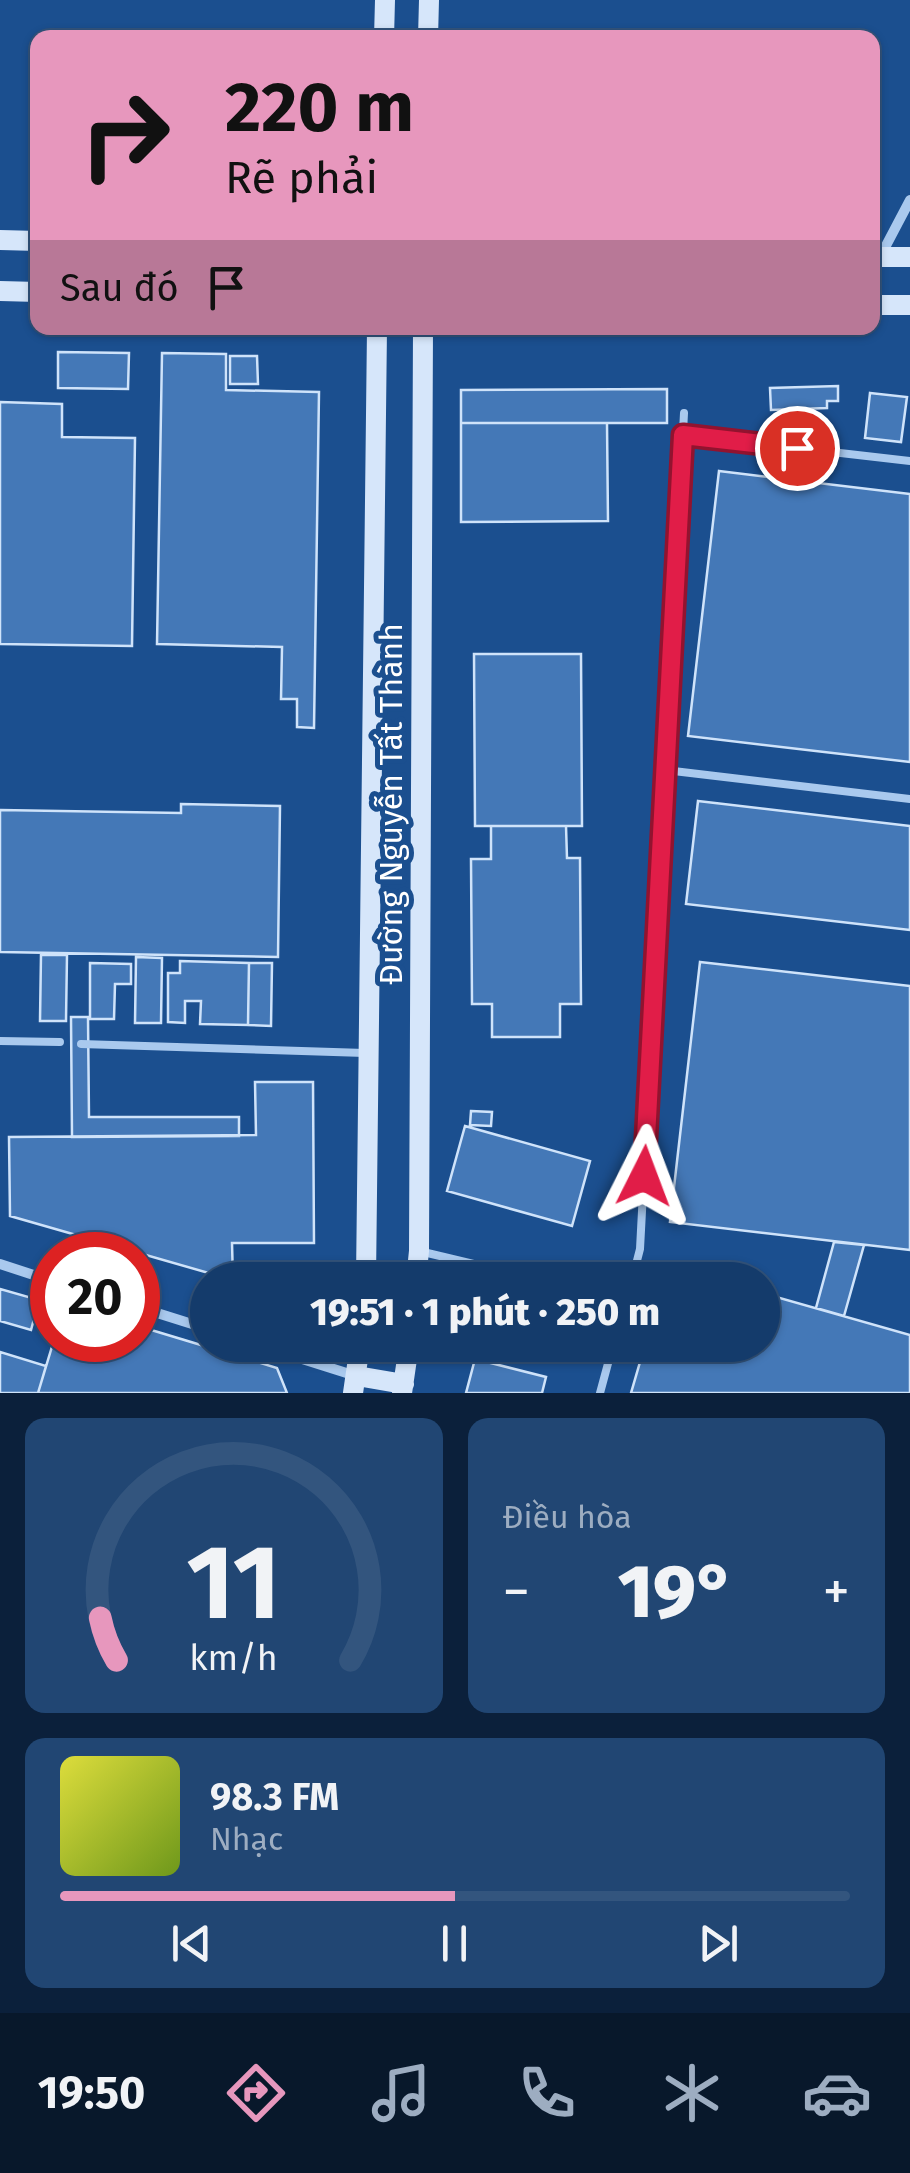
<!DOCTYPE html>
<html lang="vi">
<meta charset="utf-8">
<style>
body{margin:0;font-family:"Fira Sans",sans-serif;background:#214673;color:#f1f3f6;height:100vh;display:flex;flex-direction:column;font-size:38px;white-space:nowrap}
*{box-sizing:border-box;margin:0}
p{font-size:32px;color:#9dadc1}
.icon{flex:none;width:55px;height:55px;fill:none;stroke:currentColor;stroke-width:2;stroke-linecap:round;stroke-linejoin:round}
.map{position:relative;height:1393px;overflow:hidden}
.sheet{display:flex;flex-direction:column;gap:25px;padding:25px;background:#0b203b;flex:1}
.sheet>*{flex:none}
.guide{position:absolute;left:30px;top:30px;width:850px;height:305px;border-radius:20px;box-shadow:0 2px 8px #0004,0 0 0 2px #33557e;background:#e797bd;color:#111;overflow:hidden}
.speed{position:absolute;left:30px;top:1232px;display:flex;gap:20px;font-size:50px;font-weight:700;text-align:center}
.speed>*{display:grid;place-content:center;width:130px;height:130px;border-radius:50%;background:#143b6b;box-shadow:0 2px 8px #0004,0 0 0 2px #33557e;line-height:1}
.speed .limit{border:15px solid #d22;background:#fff;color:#111}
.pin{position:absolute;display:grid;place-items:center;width:85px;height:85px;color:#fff;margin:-42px;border:5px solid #fff;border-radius:50%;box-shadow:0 2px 10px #0007}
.me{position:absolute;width:110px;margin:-55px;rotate:3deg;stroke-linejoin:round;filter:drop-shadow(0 0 8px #0008)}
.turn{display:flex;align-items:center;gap:35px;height:210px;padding:0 30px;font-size:45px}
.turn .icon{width:130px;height:130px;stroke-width:2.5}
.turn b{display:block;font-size:70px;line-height:85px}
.then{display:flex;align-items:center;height:95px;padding:0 30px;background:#0003;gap:20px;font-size:38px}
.big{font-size:75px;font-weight:800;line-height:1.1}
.sheet .tile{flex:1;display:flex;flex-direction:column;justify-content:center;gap:15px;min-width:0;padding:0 35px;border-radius:20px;background:#214673}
.sheet .dial{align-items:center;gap:0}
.dial svg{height:260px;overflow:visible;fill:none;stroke:#33557e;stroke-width:7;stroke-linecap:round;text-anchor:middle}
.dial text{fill:#f1f3f6;stroke:none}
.song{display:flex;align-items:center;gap:30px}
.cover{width:120px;height:120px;border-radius:15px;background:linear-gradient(135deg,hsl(60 70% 55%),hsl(80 70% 35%))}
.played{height:10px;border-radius:5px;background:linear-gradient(90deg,#e797bd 50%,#33557e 50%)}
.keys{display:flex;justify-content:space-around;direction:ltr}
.heat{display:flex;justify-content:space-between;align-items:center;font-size:55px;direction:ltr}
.sheet .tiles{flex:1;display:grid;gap:25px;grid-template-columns:1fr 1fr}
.tile:last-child{grid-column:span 2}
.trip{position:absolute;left:190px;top:1262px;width:590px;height:100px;border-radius:50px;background:#143b6b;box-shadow:0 2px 8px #0004,0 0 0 2px #33557e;font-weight:800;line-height:100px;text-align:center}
.tab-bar{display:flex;height:160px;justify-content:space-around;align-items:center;background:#08182b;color:#9dadc1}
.tab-bar .icon{width:70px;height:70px}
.tab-bar .selected{color:#e797bd}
.tab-bar b{font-size:45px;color:#f1f3f6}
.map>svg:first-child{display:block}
.building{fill:#4478b7;stroke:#cfe3fa;stroke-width:2.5}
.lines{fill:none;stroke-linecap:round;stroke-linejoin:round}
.lane{stroke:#a9c9ee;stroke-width:8}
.street{stroke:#a9c9ee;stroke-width:10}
.secondary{stroke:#d6e6fa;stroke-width:20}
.route-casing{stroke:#92132f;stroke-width:25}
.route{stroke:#e11d48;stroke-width:18}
.labels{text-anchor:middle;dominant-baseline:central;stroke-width:10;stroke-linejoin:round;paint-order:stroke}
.street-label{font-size:32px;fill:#fff;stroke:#1b4f8f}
</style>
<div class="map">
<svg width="910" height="1393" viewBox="0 0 910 1393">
<rect width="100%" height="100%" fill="#1b4f8f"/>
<!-- building -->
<path class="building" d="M58,352L129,353L128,389L58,388Z
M162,353L226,354V390L319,392L314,728L297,727V699H281L282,647L157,644Z
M230,356H257L258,384H230Z
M838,386V401H827V408L771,410L770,388Z
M667,389V423H461V390Z
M870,393L907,397L901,442L865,438Z
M0,402L62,404V437L135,438L132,646L0,644Z
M461,423H607L608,521L461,522Z
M719,471L910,494V762L688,736Z
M474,654H581L582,826H475Z
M698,801L910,826V930L686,904Z
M181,804L280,806L278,957L0,952V810L181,813Z
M491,826H566L567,858H580L581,1004H560V1037H492V1004H472L471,859H491Z
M41,955H67L66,1021H40Z
M136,957L162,958L161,1023H135Z
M180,961L249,963L248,1025L200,1024L201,1001H185V1023L168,1022V973H180Z
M700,962L910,986V1250L670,1222Z
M90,963L131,964V984H115L114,1019H90Z
M249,963H272L271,1026L248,1025Z
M71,1017H88L89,1117H239V1136L72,1137Z
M255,1082H313L314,1243H232L233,1280L10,1216L9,1137L256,1135Z
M471,1111L492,1112L491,1126L470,1125Z
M465,1126L590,1161L572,1226L447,1191Z
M834,1242L864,1245L844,1316L816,1308Z
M0,1289L39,1300L31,1330L0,1321Z
M762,1293L910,1335V1393H631L645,1345H762Z
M138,1326L277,1368L287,1393H38L54,1340H138Z
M0,1352L46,1366L38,1393H0Z
M475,1359L546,1377L542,1393H466Z"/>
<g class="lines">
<!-- lane -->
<path class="lane" d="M683,435L910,461
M665,770L910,799
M0,1041L60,1042
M81,1044L365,1053
M419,1251L541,1280
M632,1280L640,1249L684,413
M554,1345L609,1359
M600,1393L613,1345"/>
<!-- street -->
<path class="street" d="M880,257L910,200
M0,1264L52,1281
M138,1307L208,1329
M258,1345L356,1376"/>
<!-- secondary -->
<path class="secondary" d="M384,38L385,0
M428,38L429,0
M0,240L38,241
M872,257H910
M0,291L38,292
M872,305H910
M366,1280L377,328
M416,1280L419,1251L423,328
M357,1376L404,1384
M353,1393L360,1345
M402,1393L409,1345"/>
</g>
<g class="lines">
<defs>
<path id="route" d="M644,1176L683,435L797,448"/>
</defs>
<!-- route casing -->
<use href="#route" class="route-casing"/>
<!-- route -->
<use href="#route" class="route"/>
</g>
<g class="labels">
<!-- street labels -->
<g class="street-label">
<text transform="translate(391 804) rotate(-90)">Đường Nguyễn Tất Thành</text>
</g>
</g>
</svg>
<div class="speed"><div class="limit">20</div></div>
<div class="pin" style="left:797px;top:448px;background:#d93025"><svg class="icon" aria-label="arrive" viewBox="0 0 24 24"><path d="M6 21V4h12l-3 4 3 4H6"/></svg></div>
<svg class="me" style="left:644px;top:1176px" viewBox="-20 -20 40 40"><path d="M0-17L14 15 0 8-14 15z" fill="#e11d48" stroke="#fff" stroke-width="4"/></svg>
<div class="trip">19:51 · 1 phút · 250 m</div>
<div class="guide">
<div class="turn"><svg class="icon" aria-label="right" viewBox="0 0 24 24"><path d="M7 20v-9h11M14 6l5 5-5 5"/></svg><div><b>220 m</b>Rẽ phải</div></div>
<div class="then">Sau đó<svg class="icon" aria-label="arrive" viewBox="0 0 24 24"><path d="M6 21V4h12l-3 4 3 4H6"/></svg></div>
</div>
</div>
<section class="sheet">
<div class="tiles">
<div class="tile dial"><svg viewBox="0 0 100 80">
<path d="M14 69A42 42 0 1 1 86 69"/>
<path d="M14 69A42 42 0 0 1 9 56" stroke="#e797bd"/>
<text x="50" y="56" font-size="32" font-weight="700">11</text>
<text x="50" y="72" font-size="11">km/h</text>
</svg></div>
<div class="tile"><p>Điều hòa</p>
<div class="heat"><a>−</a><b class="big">19°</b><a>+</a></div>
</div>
<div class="tile">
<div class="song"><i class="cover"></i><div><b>98.3 FM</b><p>Nhạc</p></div></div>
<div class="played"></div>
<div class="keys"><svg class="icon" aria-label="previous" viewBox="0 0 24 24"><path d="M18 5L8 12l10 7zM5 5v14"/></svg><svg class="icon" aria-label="pause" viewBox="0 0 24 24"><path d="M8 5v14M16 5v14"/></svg><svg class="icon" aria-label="next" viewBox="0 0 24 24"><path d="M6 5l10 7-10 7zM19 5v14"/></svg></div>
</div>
</div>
</section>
<nav class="tab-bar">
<b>19:50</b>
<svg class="icon selected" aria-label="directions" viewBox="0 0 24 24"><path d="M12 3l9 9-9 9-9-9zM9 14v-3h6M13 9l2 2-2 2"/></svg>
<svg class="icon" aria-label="music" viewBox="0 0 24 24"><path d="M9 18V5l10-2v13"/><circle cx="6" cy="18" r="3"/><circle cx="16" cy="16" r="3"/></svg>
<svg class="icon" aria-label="phone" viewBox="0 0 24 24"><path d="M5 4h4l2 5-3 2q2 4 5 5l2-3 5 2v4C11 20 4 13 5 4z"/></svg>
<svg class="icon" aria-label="climate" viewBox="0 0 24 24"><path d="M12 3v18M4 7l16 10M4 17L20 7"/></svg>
<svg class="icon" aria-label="car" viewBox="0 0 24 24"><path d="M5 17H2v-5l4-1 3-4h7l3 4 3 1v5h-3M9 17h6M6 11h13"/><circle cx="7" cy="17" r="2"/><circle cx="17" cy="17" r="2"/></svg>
</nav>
